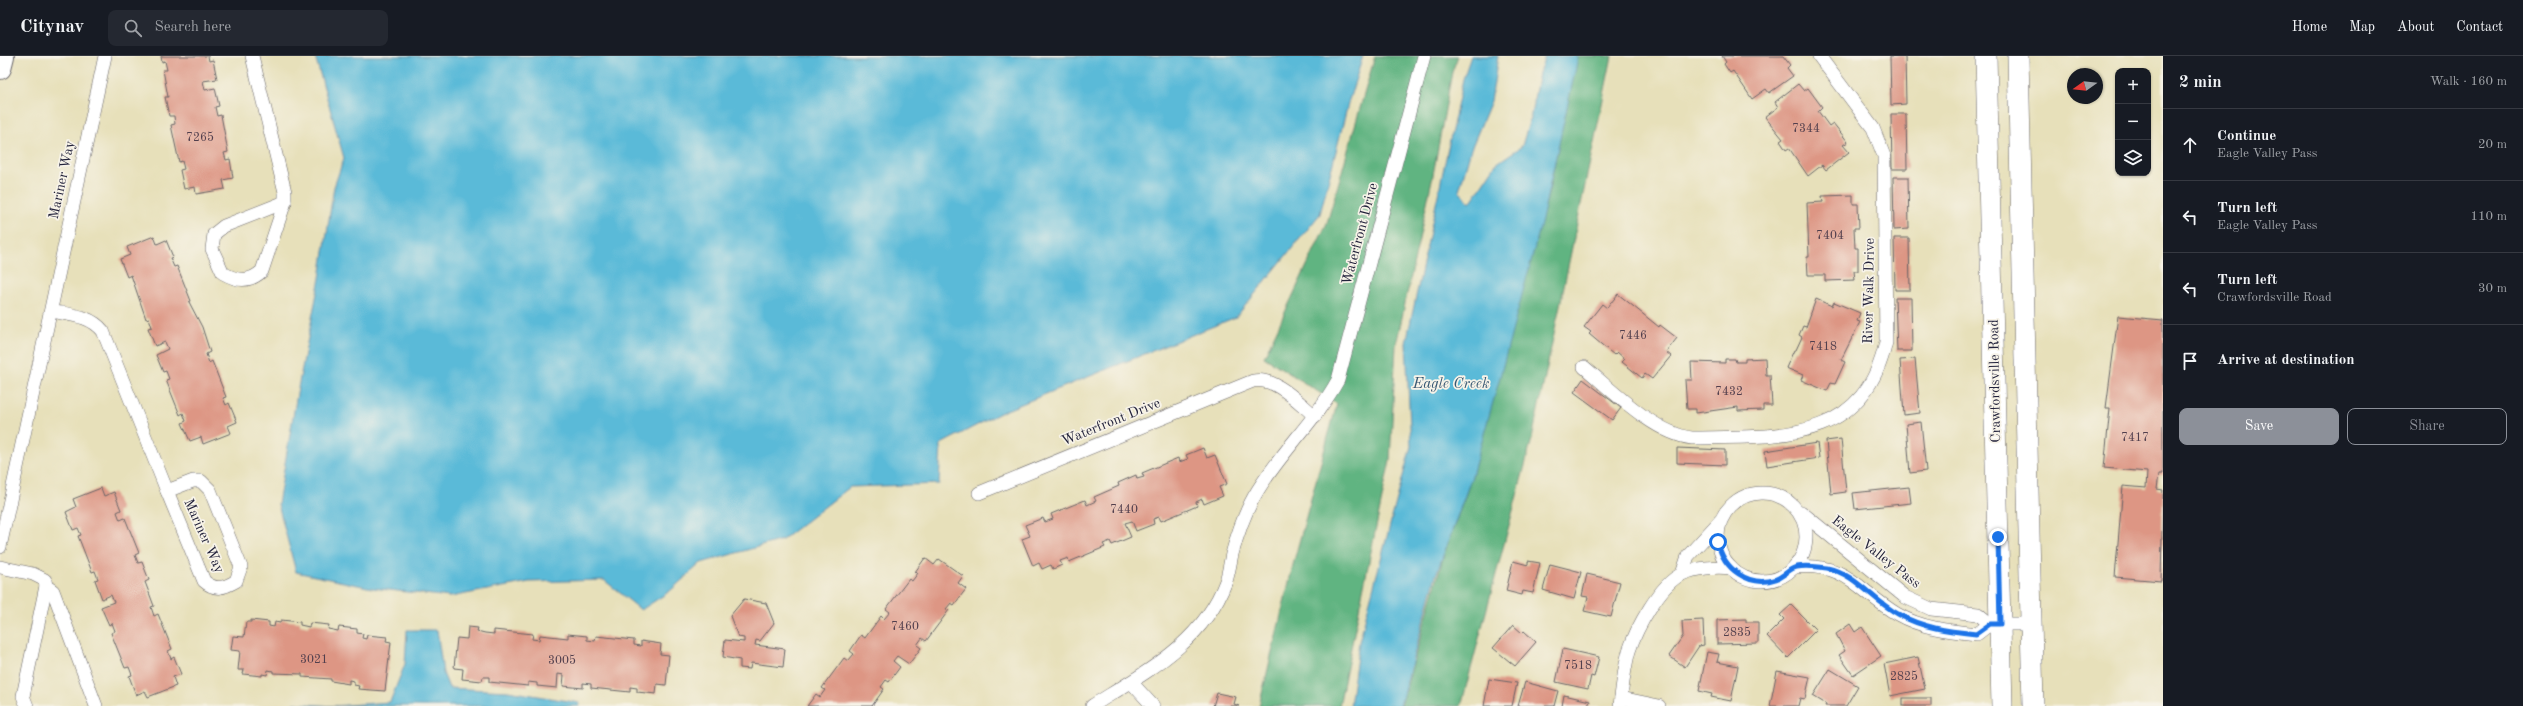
<!DOCTYPE html>
<meta charset="utf-8">
<style>
:root{--surface:#171b24;--page:#242831;--text:#f1f3f6;--muted:#9ea1a6;--line:#363941;--accent:#8c9099}
body{margin:0;font-family:"Old Standard TT",serif;background:var(--page);color:var(--text)}
.controls{position:absolute;right:12px;top:12px;display:grid;overflow:hidden;border-radius:8px;box-shadow:0 1px 3px #0004}
.controls button{width:36px;height:36px;display:grid;place-items:center;padding:0;border:0;border-bottom:1px solid var(--line);background:var(--surface);color:var(--text);font:20px sans-serif}
.compass{position:absolute;left:2067px;top:12px;width:36px;height:36px;border-radius:50%;background:var(--surface);box-shadow:0 1px 3px #0004;rotate:255deg}
.stop{position:absolute;width:12px;height:12px;margin:-9px;border:3px solid #1a73e8;border-radius:50%;background:#fff}
.stop.end{background:#1a73e8;border-color:#fff;box-shadow:0 1px 4px #0008}
.list{margin:0;padding:0;list-style:none}
h2{display:flex;justify-content:space-between;align-items:center;height:52px;margin:0;padding:0 16px;font-size:17px}
h2 small{font-size:13px;font-weight:400;color:var(--muted)}
.list li{display:grid;grid-template-columns:26px 1fr auto;gap:12px;align-items:center;box-sizing:border-box;height:72px;padding:0 16px;border-top:1px solid var(--line)}
.list b{display:block;font-size:15px;white-space:nowrap}
.list p{margin:0;font-size:13px;white-space:nowrap;color:var(--muted)}
.list em{font-size:13px;font-style:normal;color:var(--muted)}
.actions{display:flex;gap:8px;padding:12px 16px}
.actions a{flex:1;padding:9px 0;border:1px solid var(--accent);border-radius:8px;text-align:center;font-size:14px;color:var(--accent)}
.actions .main{background:var(--accent);color:#fff}
.icon{flex:none;width:22px;height:22px;fill:none;stroke:currentColor;stroke-width:2;stroke-linecap:round;stroke-linejoin:round}
.map{position:relative;flex:none;width:2163px;height:650px;overflow:hidden}
header{display:flex;align-items:center;gap:24px;box-sizing:border-box;height:56px;padding:0 20px;background:var(--surface);border-bottom:1px solid var(--line)}
header strong{font-size:19px}
nav{display:flex;gap:22px;margin-inline-start:auto;font-size:14px}
.search{width:280px;height:36px;background:var(--page);display:flex;align-items:center;gap:10px;box-sizing:border-box;padding:0 14px;border-radius:8px;color:var(--muted);font-size:15px}
main{display:flex}
aside{flex:1;background:var(--surface)}
.map>svg:first-child{display:block}
</style>
<header>
<strong>Citynav</strong>
<div class="search"><svg class="icon" aria-label="search" viewBox="0 0 24 24"><circle cx="10" cy="10" r="6"/><path d="M15 15l6 6"/></svg>Search here</div>
<nav><a>Home</a><a>Map</a><a>About</a><a>Contact</a></nav>
</header>
<main>
<div class="map">
<svg width="2163" height="650" viewBox="0 0 2163 650">
<rect width="100%" height="100%" fill="#f7f3e8"/>
<filter id="ink" filterUnits="userSpaceOnUse"><feTurbulence type="fractalNoise" baseFrequency=".025" numOctaves="2"/><feDisplacementMap in="SourceGraphic" scale="8" xChannelSelector="R" yChannelSelector="G"/><feConvolveMatrix kernelMatrix="1 2 1 2 8 2 1 2 1" color-interpolation-filters="sRGB"/></filter>
<filter id="wash" filterUnits="userSpaceOnUse"><feTurbulence type="fractalNoise" baseFrequency=".012" numOctaves="4" result="noise"/><feDisplacementMap in="SourceGraphic" scale="16" xChannelSelector="R" yChannelSelector="G"/><feGaussianBlur stdDeviation="0.9" result="paint"/><feColorMatrix in="noise" values="0 0 0 0 0 0 0 0 0 0 0 0 0 0 0 0 0 1.4 0 .05"/><feComposite in="paint" operator="in"/></filter>
<g filter="url(#wash)">
<rect width="100%" height="100%" fill="#e7e0ba"/>
<g fill="#61b481" stroke="#426b5e">
<polygon points="1375,0 1458,0 1452,16 1433,119 1396,289 1390,404 1339,650 1259,650 1295,501 1337,348 1264,301 1327,167"/>
<polygon points="1577,0 1612,0 1532,383 1461,650 1401,650 1444,498 1471,423 1549,135"/>
</g>
<g fill="#5abad8" stroke="#3e6e8a">
<polygon points="315,0 1363,0 1349,44 1320,158 1236,261 1004,355 941,388 939,428 850,431 782,484 701,507 670,535 641,554 604,524 529,526 450,541 372,532 296,516 278,448 298,332 320,222 334,131 344,102"/>
<polygon points="1471,0 1498,0 1491,45 1471,93 1459,135 1470,147 1496,108 1522,90 1531,59 1539,17 1545,0 1577,0 1577,7 1541,168 1497,332 1471,423 1436,519 1400,650 1350,650 1359,586 1411,390 1406,287 1463,23"/>
<polygon points="407,574 437,574 443,617 449,632 508,635 580,647 579,650 293,650 294,647 333,650 390,646 405,608"/>
</g>
<g id="blocks">
<g fill="#dd9684">
<polygon points="161,0 208,0 209,5 213,4 217,23 203,25 205,34 215,32 219,50 215,51 217,60 221,59 228,96 224,97 226,104 230,103 233,122 223,124 225,133 196,138 195,131 184,133 180,114 184,113 182,105 179,106 171,69 175,68 174,60 169,60 165,41 168,41 163,14 167,14 165,5 162,6"/>
<polygon points="1722,0 1783,0 1790,9 1787,12 1793,20 1769,37 1766,33 1752,43 1733,15 1730,17 1724,8 1726,6"/>
<polygon points="1890,0 1905,0 1906,48 1891,49"/>
<polygon points="1798,28 1804,35 1808,32 1822,51 1818,55 1829,70 1833,67 1848,86 1843,89 1849,96 1826,114 1822,109 1808,120 1789,92 1786,94 1780,85 1783,83 1765,61 1778,51 1775,46"/>
<polygon points="1891,58 1906,58 1907,113 1892,113"/>
<polygon points="1893,121 1908,121 1909,173 1894,174"/>
<polygon points="1853,139 1853,148 1858,148 1859,172 1854,172 1855,192 1858,192 1858,215 1854,215 1855,224 1825,225 1825,219 1808,219 1807,201 1809,201 1807,147 1823,146 1822,140"/>
<polygon points="154,180 157,188 166,184 173,201 170,202 174,211 177,210 191,245 189,246 202,271 210,296 206,298 209,307 212,305 226,341 223,342 226,349 229,347 237,366 228,370 231,377 203,388 201,381 190,385 182,367 186,365 183,357 180,359 166,324 169,323 166,315 163,316 156,299 168,293 165,286 155,290 148,272 152,271 149,262 146,263 131,219 127,221 120,203 130,199 127,191"/>
<polygon points="1894,182 1909,182 1910,234 1895,234"/>
<polygon points="1618,238 1659,271 1660,269 1677,282 1666,296 1671,300 1652,323 1645,318 1642,322 1622,306 1625,303 1617,296 1614,299 1589,278 1591,276 1584,271 1602,248 1607,252"/>
<polygon points="1895,242 1911,242 1912,295 1897,295"/>
<polygon points="1816,243 1832,250 1834,246 1860,257 1857,265 1860,266 1841,304 1845,306 1835,328 1831,327 1827,335 1801,324 1803,319 1786,312 1794,294 1796,294 1802,281 1799,279 1803,270 1806,271"/>
<polygon points="2118,260 2163,264 2163,418 2159,418 2157,433 2163,434 2161,525 2115,521 2123,430 2146,432 2147,416 2104,412 2110,352 2106,352"/>
<polygon points="1765,302 1766,319 1770,319 1772,349 1763,349 1763,354 1738,355 1738,351 1696,357 1696,353 1687,353 1685,324 1692,324 1691,306 1725,307 1725,303 1735,303 1736,306 1745,306 1745,303"/>
<polygon points="1915,303 1920,357 1904,359 1900,304"/>
<polygon points="1583,323 1621,352 1612,364 1574,336"/>
<polygon points="1921,366 1926,415 1910,417 1906,368"/>
<polygon points="1841,383 1846,436 1831,438 1826,385"/>
<polygon points="1817,387 1819,402 1767,410 1765,395"/>
<polygon points="1203,392 1207,402 1215,399 1227,428 1219,431 1223,440 1204,448 1202,443 1196,446 1197,450 1161,465 1159,461 1153,463 1154,468 1136,475 1132,465 1125,467 1131,481 1112,489 1110,485 1103,488 1105,491 1069,506 1068,502 1060,505 1062,509 1053,513 1051,509 1042,513 1039,507 1033,510 1022,483 1030,480 1025,469 1043,462 1045,466 1053,463 1051,458 1085,444 1087,449 1096,445 1094,441 1119,430 1118,427 1136,419 1137,423 1144,421 1142,417 1178,402 1179,406 1188,403 1186,399"/>
<polygon points="1677,392 1725,394 1725,409 1677,407"/>
<polygon points="1909,431 1911,447 1855,453 1853,437"/>
<polygon points="101,432 104,440 114,436 121,454 117,456 120,464 125,462 139,497 135,499 138,507 142,506 149,524 145,526 154,550 151,551 154,560 158,558 172,593 168,595 171,603 174,601 181,618 173,621 176,630 148,641 145,635 136,639 129,620 132,619 129,611 125,612 111,577 115,575 112,567 109,569 101,551 114,546 111,539 102,543 95,524 98,523 95,515 92,516 78,480 81,479 78,472 73,474 66,456 76,451 73,443"/>
<polygon points="925,502 934,509 939,503 963,520 958,527 966,533 954,549 951,547 946,553 949,554 926,585 922,582 917,589 921,592 909,608 897,600 893,605 900,611 889,626 886,624 881,631 884,633 872,650 807,650 816,638 820,641 825,634 822,632 844,602 848,605 854,598 850,595 861,579 865,582 881,560 884,563 890,556 886,553 909,523 912,525 918,517 915,516"/>
<polygon points="1513,505 1528,509 1528,505 1540,507 1533,537 1523,535 1522,539 1506,535"/>
<polygon points="1550,508 1581,516 1574,543 1543,534"/>
<polygon points="1587,518 1620,526 1611,561 1584,555 1588,541 1582,540"/>
<polygon points="744,543 766,547 774,567 760,585 756,584 755,589 785,593 783,611 751,607 750,613 740,612 740,604 723,601 725,584 744,586 744,582 738,581 730,560"/>
<polygon points="1791,549 1816,574 1788,602 1767,580 1784,563 1780,559"/>
<polygon points="1746,563 1746,566 1758,566 1758,587 1717,588 1717,564"/>
<polygon points="251,564 269,566 269,570 274,571 275,566 280,567 281,564 300,566 300,569 309,571 310,567 329,569 328,573 338,575 339,571 357,573 357,577 363,578 362,582 366,583 367,579 387,581 386,585 391,586 385,635 358,633 359,630 354,629 354,625 349,624 349,628 331,625 331,623 302,621 302,618 273,617 273,615 268,614 267,619 262,618 262,620 243,618 244,614 238,614 240,595 231,594 233,580 244,581 246,566 251,566"/>
<polygon points="1703,564 1704,589 1699,590 1685,611 1669,600 1683,580 1682,565"/>
<polygon points="1850,568 1855,576 1862,571 1881,600 1853,619 1839,599 1845,595 1836,578"/>
<polygon points="1513,569 1522,577 1524,575 1536,586 1515,610 1493,592"/>
<polygon points="468,571 478,572 477,575 485,577 494,578 494,574 533,578 532,583 539,584 540,579 568,582 568,578 587,580 587,584 595,585 596,580 634,584 634,589 641,590 641,585 661,588 660,598 669,599 666,629 657,628 656,638 637,636 637,632 630,631 630,636 591,632 591,628 583,627 583,632 563,630 564,619 558,618 557,632 537,630 537,627 528,626 528,630 489,626 489,621 483,621 482,625 462,623 463,613 454,612 457,582 467,583"/>
<polygon points="1563,593 1599,601 1594,621 1591,620 1588,633 1556,626"/>
<polygon points="1707,596 1719,598 1717,606 1738,610 1731,645 1711,641 1712,638 1699,635"/>
<polygon points="1918,601 1925,633 1890,640 1884,608"/>
<polygon points="1830,613 1858,630 1846,650 1825,650 1826,648 1813,640"/>
<polygon points="1777,615 1810,621 1805,643 1800,642 1798,650 1770,650"/>
<polygon points="1489,623 1517,627 1512,650 1484,650"/>
<polygon points="1525,626 1558,635 1554,650 1518,650"/>
<polygon points="1217,637 1236,641 1234,648 1239,650 1213,650"/>
<polygon points="1564,639 1590,645 1588,650 1562,650"/>
<rect x="1903" y="642" width="28" height="8"/>
</g>
</g>
</g>
<g filter="url(#ink)">
<use href="#blocks" fill-opacity="0" stroke="#676467" stroke-width="1"/>
<g fill="none" stroke-linecap="round" stroke-linejoin="round">
<g stroke="#676467" stroke-width="14">
<g id="minor">
<polyline points="252,0 285,136 285,146"/>
<path d="M285 146 262 215C249 227 237 225 223 217L212 193 214 178 224 170Z"/>
<path d="M51 255C70 259 90 259 103 275L167 435"/>
<path d="M1584 311C1613 335 1655 378 1692 382 1776 380 1863 389 1886 286L1884 100 1873 72 1819 0"/>
<path d="M193 425H201L210 434 241 511 236 525C224 532 215 535 204 525L167 435Z"/>
<circle cx="1762" cy="481" r="44"/>
<path d="M979 437 1253 325C1275 320 1299 347 1315 360"/>
<polyline points="1801,456 1905,541 1931,553 1978,558 1990,568"/>
<polyline points="0,491 105,0"/>
<polyline points="0,511 33,518 45,524 46,530 23,640 27,650"/>
<path d="M1795 511C1848 506 1858 535 1897 558 1921 572 1949 575 1977 578L1990 568H2032"/>
<polyline points="1682,518 1688,500 1720,465"/>
<polyline points="46,530 53,535 96,650"/>
<polyline points="1131,626 1153,650"/>
<polyline points="1621,642 1659,650"/>
<path d="M1092 650C1146 616 1203 587 1226 525 1229 516 1230 507 1232 498 1238 476 1246 453 1258 434 1282 395 1316 364 1338 324L1424 0"/>
<path d="M1620 650C1622 632 1624 613 1629 595 1636 573 1660 528 1682 518 1696 512 1716 510 1731 512"/>
</g>
</g>
<g stroke="#676467" stroke-width="22">
<g id="primary">
<polyline points="1986,0 2002,650"/>
<polyline points="2018,0 2033,650"/>
</g>
</g>
<g stroke="#676467" stroke-width="24">
<polyline id="motorway" points="0,12 3,0"/>
</g>
<use href="#minor" stroke="#fff" stroke-width="13"/>
<use href="#primary" stroke="#fff" stroke-width="21"/>
<use href="#motorway" stroke="#fff" stroke-width="22"/>
</g>
</g>
<g fill="none" stroke-linecap="round" stroke-linejoin="round" filter="url(#ink)">
<path stroke="#1a73e8" stroke-width="5" d="M1718 486C1723 513 1749 532 1776 523 1784 520 1790 512 1797 511 1807 509 1817 511 1827 512 1856 518 1873 545 1898 558 1922 572 1949 575 1976 578L1990 568H2000L1998 481"/>
</g>
<g text-anchor="middle" dominant-baseline="central" stroke-width="3.5" stroke-linejoin="round" paint-order="stroke">
<g font-size="12" fill="#513f4d">
<text x="1806" y="73">7344</text>
<text x="200" y="82">7265</text>
<text x="1830" y="180">7404</text>
<text x="1633" y="280">7446</text>
<text x="1823" y="291">7418</text>
<text x="1729" y="336">7432</text>
<text x="2135" y="382">7417</text>
<text x="1124" y="454">7440</text>
<text x="905" y="571">7460</text>
<text x="1737" y="577">2835</text>
<text x="314" y="604">3021</text>
<text x="562" y="605">3005</text>
<text x="1578" y="610">7518</text>
<text x="1904" y="621">2825</text>
</g>
<g font-size="14" fill="#22223b" stroke="#f7f3e8">
<text transform="translate(62 124) rotate(-78)">Mariner Way</text>
<text transform="translate(1360 178) rotate(-75)">Waterfront Drive</text>
<text transform="translate(1869 235) rotate(-89)">River Walk Drive</text>
<text transform="translate(1995 325) rotate(-91)">Crawfordsville Road</text>
<text transform="translate(1111 366) rotate(-22)">Waterfront Drive</text>
<text transform="translate(204 480) rotate(66)">Mariner Way</text>
<text transform="translate(1876 496) rotate(38)">Eagle Valley Pass</text>
</g>
<g font-size="15" font-style="italic" fill="#365772" stroke="#f7f3e8">
<text x="1451" y="328">Eagle Creek</text>
</g>
</g>
</svg>
<div class="controls">
<button>+</button>
<button>−</button>
<button><svg class="icon" aria-label="layers" viewBox="0 0 24 24"><path d="M12 4l9 5-9 5-9-5zM3 14l9 5 9-5"/></svg></button>
</div>
<svg class="compass" viewBox="-18 -18 36 36"><path d="M0-13l5 13h-10z" fill="#e53935"/><path d="M0 13l5-13h-10z" fill="#9ea1a6"/></svg>
<div class="stop" style="left:1718px;top:486px"></div>
<div class="stop end" style="left:1998px;top:481px"></div>
</div>
<aside>
<h2>2 min<small>Walk · 160 m</small></h2>
<ul class="list">
<li><svg class="icon" aria-label="ahead" viewBox="0 0 24 24"><path d="M12 20V5M6 11l6-6 6 6"/></svg><div><b>Continue</b><p>Eagle Valley Pass</p></div><em>20 m</em></li>
<li><svg class="icon" aria-label="left" viewBox="0 0 24 24"><path d="M17 20v-9H6M10 6l-5 5 5 5"/></svg><div><b>Turn left</b><p>Eagle Valley Pass</p></div><em>110 m</em></li>
<li><svg class="icon" aria-label="left" viewBox="0 0 24 24"><path d="M17 20v-9H6M10 6l-5 5 5 5"/></svg><div><b>Turn left</b><p>Crawfordsville Road</p></div><em>30 m</em></li>
<li><svg class="icon" aria-label="arrive" viewBox="0 0 24 24"><path d="M6 21V4h12l-3 4 3 4H6"/></svg><div><b>Arrive at destination</b></div></li>
</ul>
<div class="actions"><a class="main">Save</a><a>Share</a></div>
</aside>
</main>
